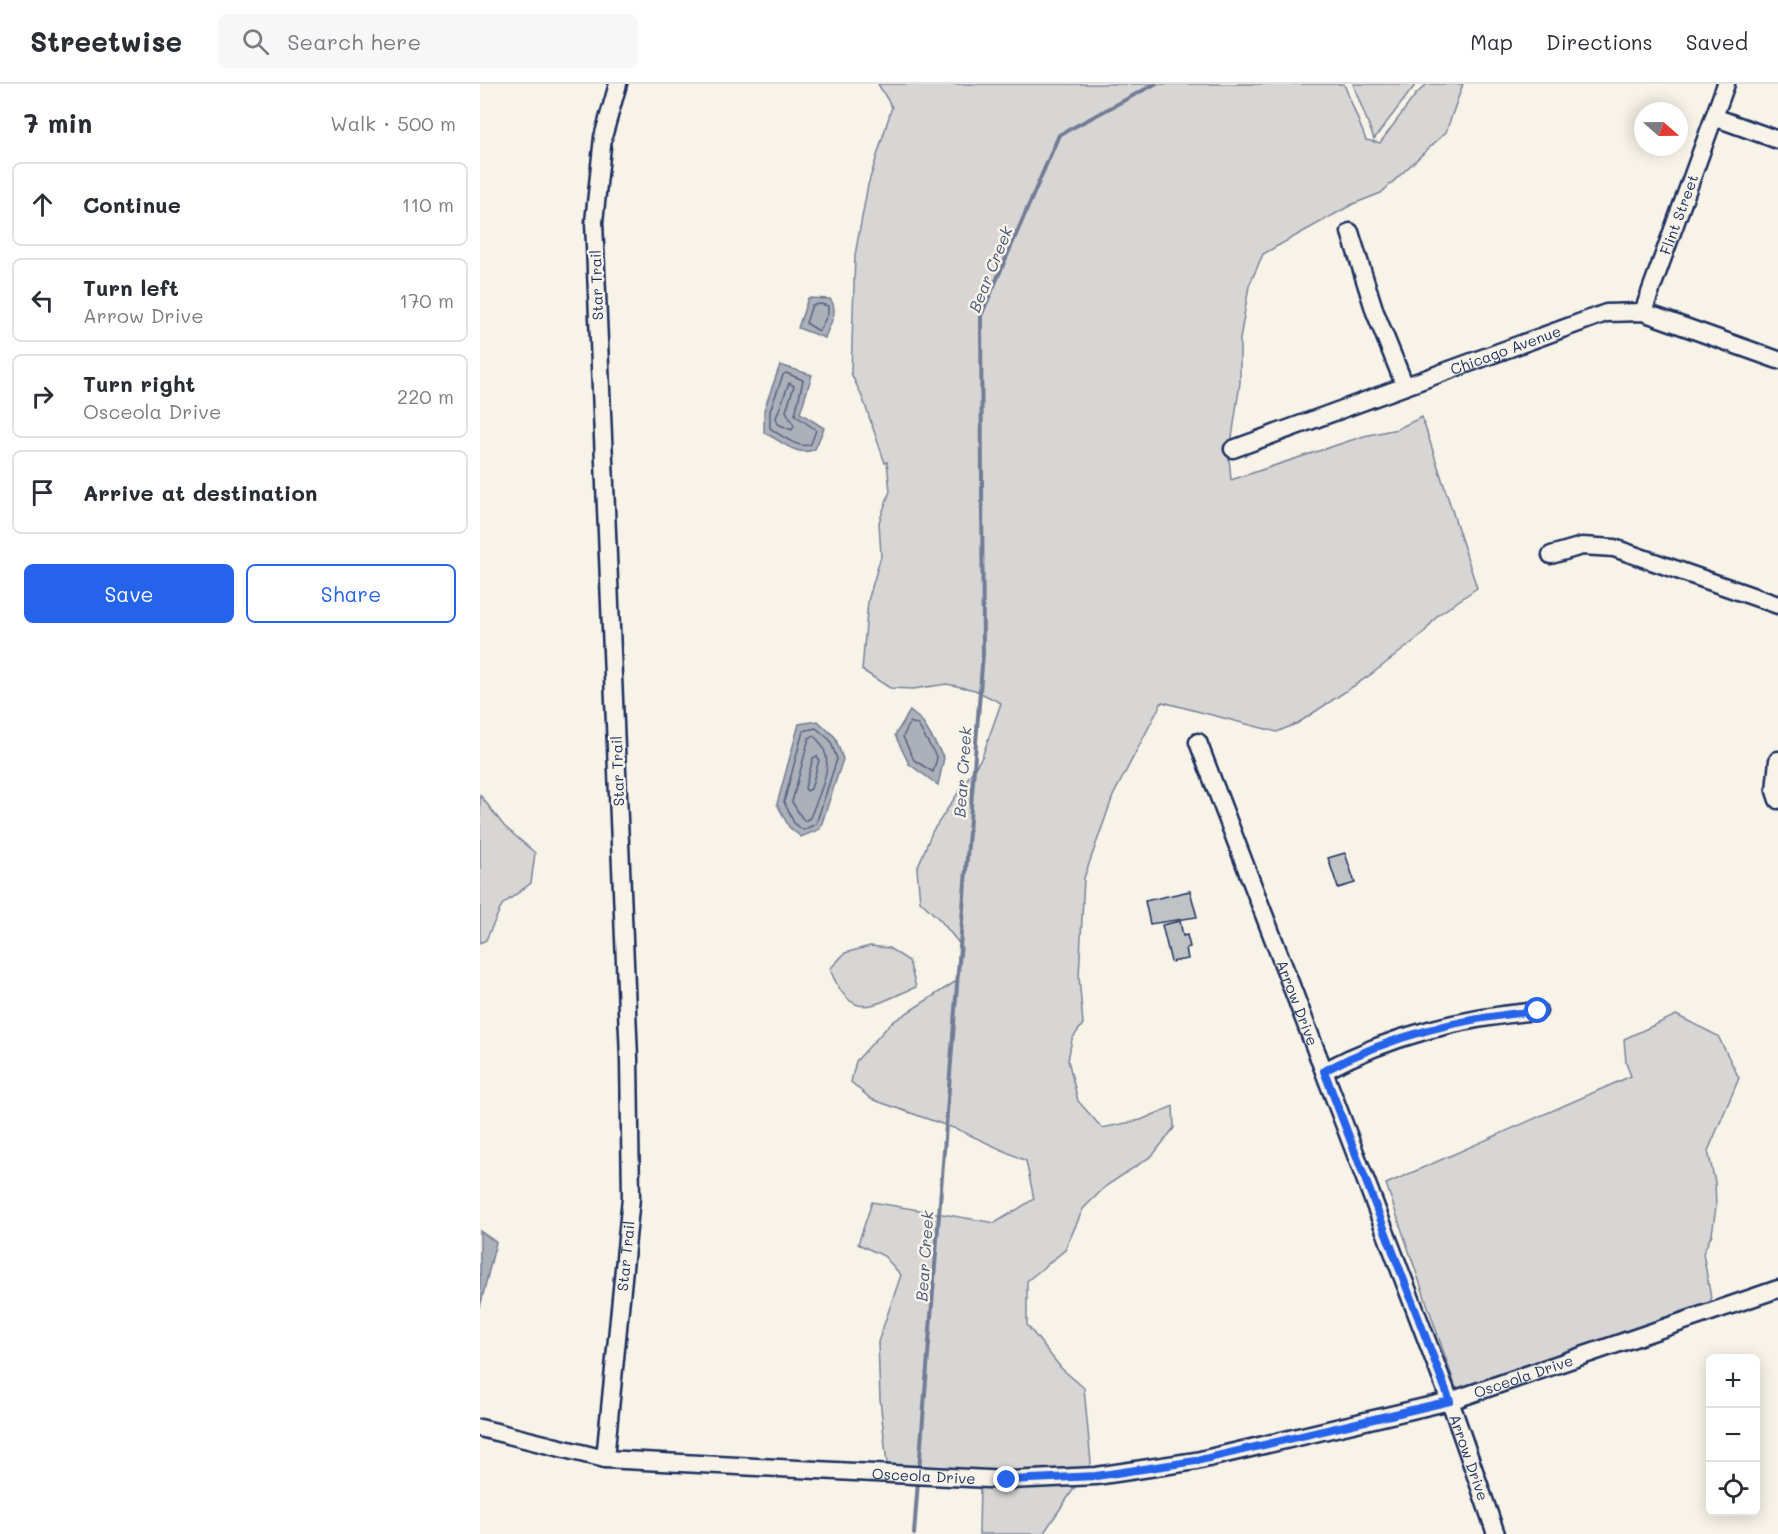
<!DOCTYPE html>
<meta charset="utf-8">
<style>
:root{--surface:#fff;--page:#f7f7f7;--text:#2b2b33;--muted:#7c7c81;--line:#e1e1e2;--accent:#2563eb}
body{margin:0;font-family:Mali,sans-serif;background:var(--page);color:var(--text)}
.controls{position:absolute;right:18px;bottom:18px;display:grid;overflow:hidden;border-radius:9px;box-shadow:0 3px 15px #0003}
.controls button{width:54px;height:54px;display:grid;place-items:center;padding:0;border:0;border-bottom:2px solid var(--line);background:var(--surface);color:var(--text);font:30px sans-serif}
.compass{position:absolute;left:1154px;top:18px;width:54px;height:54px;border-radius:50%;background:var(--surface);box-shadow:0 3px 15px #0003;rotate:110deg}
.stop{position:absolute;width:18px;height:18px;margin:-14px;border:4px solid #2563eb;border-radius:50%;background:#fff}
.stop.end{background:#2563eb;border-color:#fff;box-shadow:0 2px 6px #0008}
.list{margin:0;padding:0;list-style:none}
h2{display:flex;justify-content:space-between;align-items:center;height:78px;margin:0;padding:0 24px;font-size:26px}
h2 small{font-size:20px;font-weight:400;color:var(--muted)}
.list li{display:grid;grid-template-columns:39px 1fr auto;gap:18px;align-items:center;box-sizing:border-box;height:84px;margin:0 12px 12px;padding:0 12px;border:2px solid var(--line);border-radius:9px}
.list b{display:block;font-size:22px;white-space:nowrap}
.list p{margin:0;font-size:20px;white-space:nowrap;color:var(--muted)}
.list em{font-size:20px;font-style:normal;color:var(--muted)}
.actions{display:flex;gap:12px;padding:18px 24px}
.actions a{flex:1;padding:14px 0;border:2px solid var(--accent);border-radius:9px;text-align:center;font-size:21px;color:var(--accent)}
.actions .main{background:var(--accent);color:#fff}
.icon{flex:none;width:33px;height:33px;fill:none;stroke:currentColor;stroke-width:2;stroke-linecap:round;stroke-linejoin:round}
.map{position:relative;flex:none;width:1298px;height:1450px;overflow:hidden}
header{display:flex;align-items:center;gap:36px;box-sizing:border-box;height:84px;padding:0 30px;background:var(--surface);border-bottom:2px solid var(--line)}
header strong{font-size:28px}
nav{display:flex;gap:33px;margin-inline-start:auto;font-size:21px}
.search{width:420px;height:54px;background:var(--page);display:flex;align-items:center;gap:15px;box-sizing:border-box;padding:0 21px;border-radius:9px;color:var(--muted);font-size:22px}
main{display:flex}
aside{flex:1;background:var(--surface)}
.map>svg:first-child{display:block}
</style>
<header>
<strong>Streetwise</strong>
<div class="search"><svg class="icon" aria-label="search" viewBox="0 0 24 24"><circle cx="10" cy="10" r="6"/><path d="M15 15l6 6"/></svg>Search here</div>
<nav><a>Map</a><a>Directions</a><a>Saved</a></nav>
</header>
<main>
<aside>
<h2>7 min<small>Walk · 500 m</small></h2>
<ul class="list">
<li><svg class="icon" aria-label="ahead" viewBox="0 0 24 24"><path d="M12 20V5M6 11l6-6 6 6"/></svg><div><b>Continue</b></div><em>110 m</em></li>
<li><svg class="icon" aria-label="left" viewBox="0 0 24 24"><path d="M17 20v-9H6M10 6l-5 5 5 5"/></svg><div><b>Turn left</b><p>Arrow Drive</p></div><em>170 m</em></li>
<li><svg class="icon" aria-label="right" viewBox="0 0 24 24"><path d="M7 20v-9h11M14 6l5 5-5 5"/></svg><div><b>Turn right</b><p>Osceola Drive</p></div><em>220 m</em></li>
<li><svg class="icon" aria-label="arrive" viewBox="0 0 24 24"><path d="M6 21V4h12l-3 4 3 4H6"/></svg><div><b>Arrive at destination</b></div></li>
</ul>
<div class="actions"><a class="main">Save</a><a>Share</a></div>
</aside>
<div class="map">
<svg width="1298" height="1450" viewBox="0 0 1298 1450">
<rect width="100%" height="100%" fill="#f7f3e8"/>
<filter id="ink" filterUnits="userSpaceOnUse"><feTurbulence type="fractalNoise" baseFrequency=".0167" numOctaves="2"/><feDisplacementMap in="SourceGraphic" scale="12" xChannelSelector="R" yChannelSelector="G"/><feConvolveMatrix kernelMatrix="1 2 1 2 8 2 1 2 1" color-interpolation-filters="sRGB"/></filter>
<g filter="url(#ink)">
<g fill="#d7d6d4" stroke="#798299" stroke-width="1.5">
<path d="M398 0H864L886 56 900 59 936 10 947 0H983L966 48 901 109 873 120 783 170 769 202 760 255V299L749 374 751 396 884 352 917 345 942 333 997 504 958 531 942 551 889 592 818 639 797 648 682 618 633 712 604 794 599 893 603 940 592 955 588 976 598 1017 622 1044 661 1036 693 1022 694 1044 673 1071 626 1102 603 1125 585 1166 547 1197V1241L581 1284 604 1304 611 1379 607 1386C540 1389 474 1390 407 1380L400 1315 398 1258 421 1191 404 1172 378 1160 392 1118 515 1139 554 1115 546 1077 479 1046 391 1015 371 998 376 977 411 939 478 896 482 863 461 837 440 817 437 785 452 748 502 673 521 619 495 606 467 600 433 605 410 604 382 586 388 517 401 472 399 438 410 407 407 378 405 379 383 315 371 289 375 171 388 101 412 23Z"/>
<polygon points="873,0 936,0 894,55"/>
<polygon points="0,711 24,742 55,769 51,799 22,821 6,856 0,859"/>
<path d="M390 862 409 864 429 877 436 903C394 920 372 942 350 885L365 869Z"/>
<polygon points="1196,931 1238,952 1259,994 1228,1067 1235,1098 1236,1123 1232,1150 1223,1169 1232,1220 977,1307 906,1100 1151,992 1146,979 1144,955"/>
<polygon points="597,1400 563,1450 499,1450 500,1402"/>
</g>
<g fill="#acb0b9" stroke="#727c95" stroke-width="1.5">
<path d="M328 214 350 215C360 227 349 241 345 254L318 244Z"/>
<path d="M300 281 332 291 320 329 344 344 335 365C316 374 302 356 284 349V326Z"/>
<polygon points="430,627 442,637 464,674 458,701 429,680 415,651"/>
<polygon points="338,637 355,653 363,675 340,745 321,753 309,743 297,720 319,640"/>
<polygon points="0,1147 16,1158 0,1223"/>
</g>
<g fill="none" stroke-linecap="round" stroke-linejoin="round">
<g stroke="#556382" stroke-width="1.5">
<polygon points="341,220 348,222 348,230 339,247 326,239 332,221"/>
<path d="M306 289 323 296 315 331 336 346 331 360C320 366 300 351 290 344V327L303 291Z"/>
<polygon points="309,299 314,302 306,327 314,342 312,346 298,340 296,334"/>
<polygon points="430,638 438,641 457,674 453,688 434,676 423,653"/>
<polygon points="336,644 350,656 357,675 336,740 323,746 314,739 304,718 323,647"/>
<path d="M334 652C360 675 340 706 330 734L324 737 312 718 329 654Z"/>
<polygon points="337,672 339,676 331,705 327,707 325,704 333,674"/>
</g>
<g stroke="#727c95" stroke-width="4">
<polyline points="439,1386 503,569 501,232 579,51 675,0"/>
<polyline points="434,1450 438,1397"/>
</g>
</g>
<g fill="#c0c3c5" stroke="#1b2f5e" stroke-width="1.5">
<polygon points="865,769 875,799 858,804 848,774"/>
<polygon points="710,807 717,833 670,840 665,817"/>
<polygon points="700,837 703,852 707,851 710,863 706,864 708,875 691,878 682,841"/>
</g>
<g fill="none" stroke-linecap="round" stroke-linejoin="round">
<g stroke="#1b2f5e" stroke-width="21">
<g id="minor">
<polyline points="1234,33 1298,56"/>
<polyline points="870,148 895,228 925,302"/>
<path id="s1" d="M1163 228 1246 0"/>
<path id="s2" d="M753 365 1126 229 1163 228 1298 276"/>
<polyline points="1071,471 1102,462 1134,464 1298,521"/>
<path id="s3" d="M718 658 970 1317 1016 1450"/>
<polyline points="1298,676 1295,707 1298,716"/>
<path d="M844 987C909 952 985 933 1058 927"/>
<path id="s4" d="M0 1344 125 1375 527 1396 616 1392 716 1377 970 1317 1298 1205"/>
<path id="s5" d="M125 1375 151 1114 149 974 114 138 123 53 138 0"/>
</g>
</g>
<use href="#minor" stroke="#f7f3e8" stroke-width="16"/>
</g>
</g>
<g fill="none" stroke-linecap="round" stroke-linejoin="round" filter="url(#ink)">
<path stroke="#2563eb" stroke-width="8" d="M527 1396 616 1392 716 1377 970 1317 844 987C909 952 985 933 1058 927"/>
</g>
<g text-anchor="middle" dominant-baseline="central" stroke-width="5" stroke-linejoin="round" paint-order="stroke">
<g font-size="15" fill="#1b2f5e" stroke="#f7f3e8">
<text stroke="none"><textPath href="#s1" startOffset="104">Flint Street</textPath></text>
<text transform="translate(116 201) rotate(-92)">Star Trail</text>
<text stroke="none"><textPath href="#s2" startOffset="290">Chicago Avenue</textPath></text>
<text transform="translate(137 687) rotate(-92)">Star Trail</text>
<text stroke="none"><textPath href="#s3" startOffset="279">Arrow Drive</textPath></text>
<text stroke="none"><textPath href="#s5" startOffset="204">Star Trail</textPath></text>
<text stroke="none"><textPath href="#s4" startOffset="1060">Osceola Drive</textPath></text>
<text stroke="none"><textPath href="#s3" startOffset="765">Arrow Drive</textPath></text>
<text stroke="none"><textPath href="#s4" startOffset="448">Osceola Drive</textPath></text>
</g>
<g font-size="16" font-style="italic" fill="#465679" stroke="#f7f3e8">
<text transform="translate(510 185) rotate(-68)">Bear Creek</text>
<text transform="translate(482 688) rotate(-86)">Bear Creek</text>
<text transform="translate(444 1172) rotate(-86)">Bear Creek</text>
</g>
</g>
</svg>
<div class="controls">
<button>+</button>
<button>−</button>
<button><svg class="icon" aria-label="locate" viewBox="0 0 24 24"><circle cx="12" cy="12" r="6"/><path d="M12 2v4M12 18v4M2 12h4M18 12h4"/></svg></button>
</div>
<svg class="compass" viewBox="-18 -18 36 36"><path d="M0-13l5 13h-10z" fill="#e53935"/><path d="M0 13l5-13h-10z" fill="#7c7c81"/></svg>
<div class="stop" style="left:1058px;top:927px"></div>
<div class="stop end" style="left:527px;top:1396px"></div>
</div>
</main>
